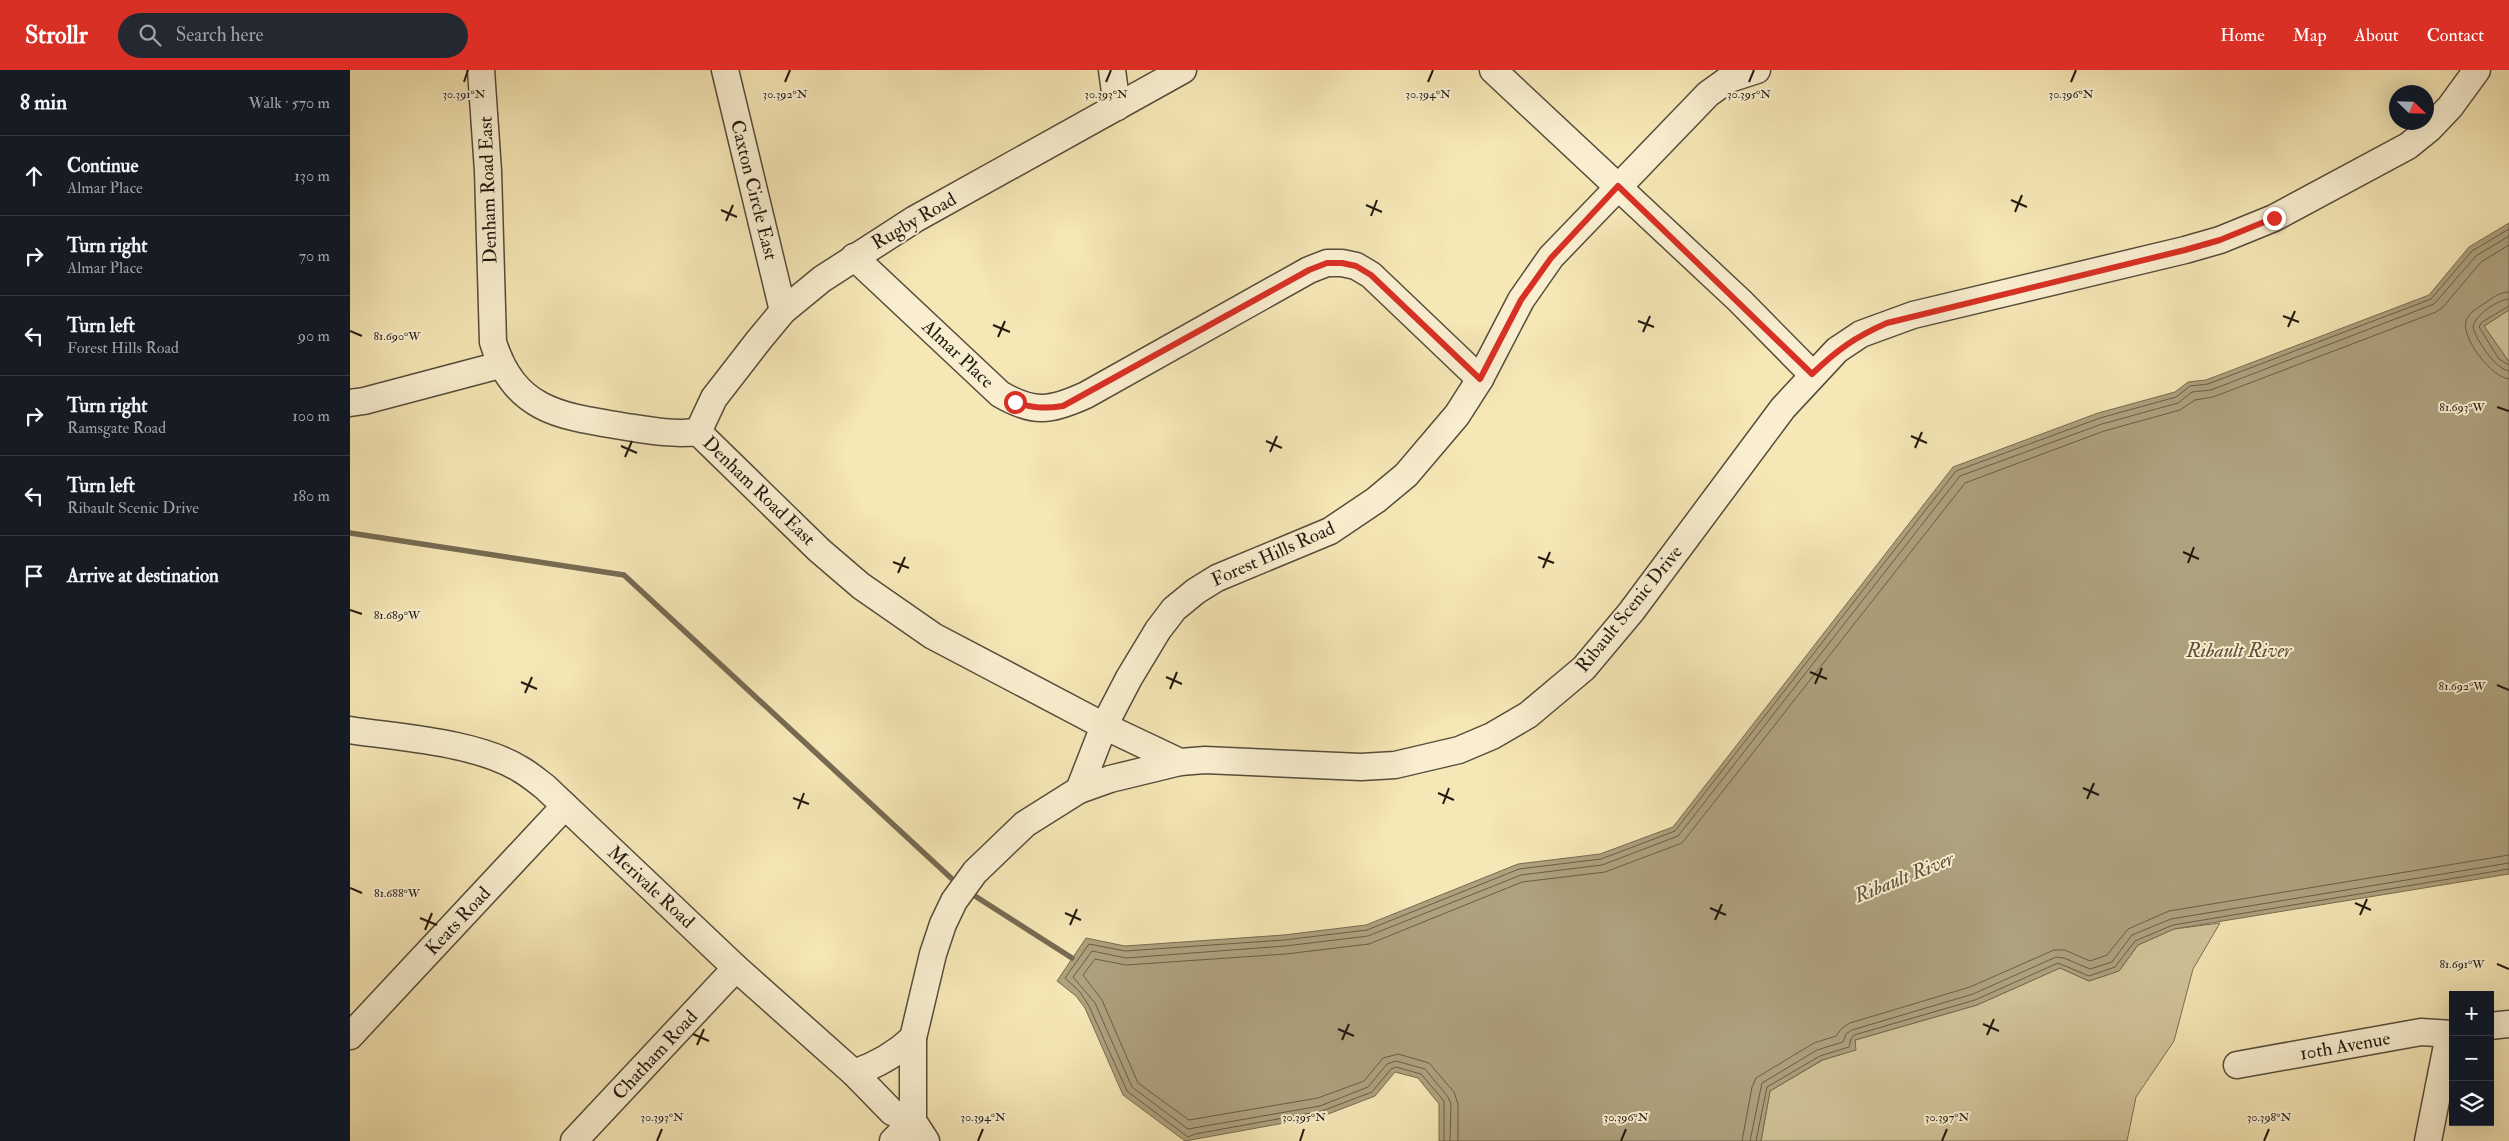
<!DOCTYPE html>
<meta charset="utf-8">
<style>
:root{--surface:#171b24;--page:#242831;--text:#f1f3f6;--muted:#9ea1a6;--line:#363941;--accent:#d93025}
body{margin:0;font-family:"IM FELL Double Pica",serif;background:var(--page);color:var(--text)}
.controls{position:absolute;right:15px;bottom:15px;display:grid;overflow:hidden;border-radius:0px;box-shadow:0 5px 20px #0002}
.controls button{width:45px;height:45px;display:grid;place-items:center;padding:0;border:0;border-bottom:1px solid var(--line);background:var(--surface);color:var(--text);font:25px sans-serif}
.compass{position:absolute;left:2039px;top:15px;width:45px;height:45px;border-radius:50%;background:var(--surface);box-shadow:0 5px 20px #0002;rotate:113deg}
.stop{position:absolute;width:15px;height:15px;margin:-11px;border:4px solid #d93025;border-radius:50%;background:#fff}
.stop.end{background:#d93025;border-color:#fff;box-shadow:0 1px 5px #0008}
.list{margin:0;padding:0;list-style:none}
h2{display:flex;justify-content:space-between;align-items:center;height:65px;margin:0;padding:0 20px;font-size:21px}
h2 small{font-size:16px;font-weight:400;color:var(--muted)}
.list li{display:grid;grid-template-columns:32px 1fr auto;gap:15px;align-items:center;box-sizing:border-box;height:80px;padding:0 20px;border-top:1px solid var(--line)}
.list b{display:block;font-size:19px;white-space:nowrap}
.list p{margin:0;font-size:16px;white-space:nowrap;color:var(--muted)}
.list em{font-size:16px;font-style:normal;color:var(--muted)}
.icon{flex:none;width:28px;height:28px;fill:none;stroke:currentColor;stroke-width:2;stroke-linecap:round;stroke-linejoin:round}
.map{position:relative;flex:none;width:2159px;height:1071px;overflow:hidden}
header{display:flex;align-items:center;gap:30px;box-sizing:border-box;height:70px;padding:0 25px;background:var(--accent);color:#fff}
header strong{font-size:24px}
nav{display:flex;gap:28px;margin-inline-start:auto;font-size:18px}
.search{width:350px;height:45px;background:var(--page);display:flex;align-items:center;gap:12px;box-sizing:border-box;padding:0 18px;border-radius:28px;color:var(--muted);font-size:19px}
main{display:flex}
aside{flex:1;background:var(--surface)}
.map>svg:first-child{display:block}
</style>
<header>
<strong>Strollr</strong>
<div class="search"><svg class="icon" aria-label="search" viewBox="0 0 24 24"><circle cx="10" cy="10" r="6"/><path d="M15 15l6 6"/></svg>Search here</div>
<nav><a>Home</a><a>Map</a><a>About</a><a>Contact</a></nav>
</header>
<main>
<aside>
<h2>8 min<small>Walk · 570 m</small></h2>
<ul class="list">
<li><svg class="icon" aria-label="ahead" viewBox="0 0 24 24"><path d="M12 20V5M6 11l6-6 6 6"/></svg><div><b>Continue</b><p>Almar Place</p></div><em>130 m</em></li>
<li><svg class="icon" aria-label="right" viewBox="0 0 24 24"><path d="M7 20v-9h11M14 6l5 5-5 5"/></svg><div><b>Turn right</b><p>Almar Place</p></div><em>70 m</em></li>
<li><svg class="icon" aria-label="left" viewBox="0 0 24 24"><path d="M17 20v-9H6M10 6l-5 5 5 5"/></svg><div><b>Turn left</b><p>Forest Hills Road</p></div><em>90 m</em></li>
<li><svg class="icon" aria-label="right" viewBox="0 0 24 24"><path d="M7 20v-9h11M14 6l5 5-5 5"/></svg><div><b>Turn right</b><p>Ramsgate Road</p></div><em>100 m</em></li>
<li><svg class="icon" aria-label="left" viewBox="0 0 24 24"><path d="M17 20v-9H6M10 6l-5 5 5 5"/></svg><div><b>Turn left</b><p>Ribault Scenic Drive</p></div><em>180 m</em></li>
<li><svg class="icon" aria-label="arrive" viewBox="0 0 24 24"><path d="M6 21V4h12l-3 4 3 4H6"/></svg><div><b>Arrive at destination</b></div></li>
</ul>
</aside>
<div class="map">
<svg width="2159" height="1071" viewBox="0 0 2159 1071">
<rect width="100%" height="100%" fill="#f6e7b6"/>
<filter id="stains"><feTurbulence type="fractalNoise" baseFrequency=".004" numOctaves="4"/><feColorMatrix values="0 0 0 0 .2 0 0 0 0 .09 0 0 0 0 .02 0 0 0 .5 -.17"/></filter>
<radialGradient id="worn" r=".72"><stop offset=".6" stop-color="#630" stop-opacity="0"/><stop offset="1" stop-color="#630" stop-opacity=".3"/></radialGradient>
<g fill="#d2c49a" stroke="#7a6f55">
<polygon points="2159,240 2159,292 2134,256"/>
<polygon points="1870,853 1843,899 1824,971 1786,1027 1777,1071 1411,1071 1420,1021 1473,990 1505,980 1505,970 1627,935 1710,898 1739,911 1769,901 1788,875 1824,859"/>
</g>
<polygon fill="#aea17e" stroke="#766b52" points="2159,153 2159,240 2134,256 2159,292 2159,804 1824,859 1788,875 1769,901 1739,911 1710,898 1627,935 1505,970 1506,980 1472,990 1420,1021 1411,1071 1089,1071 1089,1034 1068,1008 1045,1002 1025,1026 973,1046 835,1071 773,1025 735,938 726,926 707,911 736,868 775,876 934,865 1016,855 1168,794 1250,784 1323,757 1603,397 1748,343 1825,322 1838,312 1856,310 2079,225 2119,177"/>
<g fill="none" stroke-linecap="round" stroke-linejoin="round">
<g stroke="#685e47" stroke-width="1">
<path d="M2159 222C2149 222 2143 228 2135 233 2128 238 2119 242 2116 251 2111 268 2142 308 2159 309"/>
<path d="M2159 229C2147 230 2125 245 2123 257 2126 270 2146 300 2159 301"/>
<polyline points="2159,236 2132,252 2129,257 2149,289 2159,295"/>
<polyline points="1094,1071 1094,1031 1071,1004 1046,997 1041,999 1022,1022 972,1041 845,1064 838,1067 777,1021 739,936 730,922 715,908 739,874 775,881 934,870 1017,860 1169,799 1251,789 1325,761 1606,401 1750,348 1826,327 1840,316 1858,314 2081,229 2122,181 2159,159"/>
<polyline points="1100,1071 1101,1034 1098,1027 1075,999 1046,991 1037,994 1018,1017 970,1036 838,1059 782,1017 745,933 723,907 742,881 776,888 935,876 1018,866 1171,805 1252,795 1328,766 1610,406 1752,354 1828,333 1842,322 1861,320 2084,234 2126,186 2159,166"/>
<polyline points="1108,1071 1108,1034 1104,1022 1079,993 1048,984 1033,988 1014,1011 968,1028 839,1050 788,1013 752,930 733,905 745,889 776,895 936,884 1019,874 1172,812 1255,802 1332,773 1615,413 1754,361 1830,340 1845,330 1863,327 2086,242 2093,237 2131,192 2159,175"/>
<polyline points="1392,1071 1402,1017 1406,1008 1464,973 1486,966 1492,958 1500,953 1620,917 1704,880 1715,880 1740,891 1757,885 1778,859 1819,841 2159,785"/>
<polyline points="1400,1071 1412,1013 1467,980 1493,972 1496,964 1502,960 1623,924 1706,887 1714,888 1740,899 1762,892 1782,865 1821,849 2159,793"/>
<polyline points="1406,1071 1417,1017 1470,986 1499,977 1501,969 1504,965 1625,930 1708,893 1739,906 1765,897 1785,871 1823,855 2159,799"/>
</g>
<g stroke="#766b52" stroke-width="5.5">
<polyline points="0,463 274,505 601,808"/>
<polyline points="625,826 722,888"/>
</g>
<g stroke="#564d3a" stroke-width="29">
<g id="minor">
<path d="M131 0 138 101 143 272C164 340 209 346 271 356 297 360 321 365 348 362L469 480 511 516 583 566 754 656 830 692 855 690 1011 697 1045 695 1109 680 1142 666 1178 645 1234 598 1281 542 1433 338 1487 280 1511 264 1563 245 1835 180 1870 170 1924 148 2058 76 2079 59 2100 37 2127 0"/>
<polyline points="375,0 433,241"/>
<polyline points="762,0 767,37"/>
<polyline points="1143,0 1390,231 1462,304"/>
<path d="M504 187 650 324C684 344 701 341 736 325L959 200 977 193H992L1006 196 1021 205 1130 309"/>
<polyline points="0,333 14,331 150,295"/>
<polyline points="348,362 364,328 409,270 433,241 472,209 565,149 833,0"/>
<path d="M0 660C51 668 126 672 170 699 179 704 187 711 195 717L386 898 504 1003 542 1042 563 1051 543 1071"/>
<polyline points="729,720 760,709 830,692"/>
<polyline points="2140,956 2159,954"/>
<polyline points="0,966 215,736"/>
<polyline points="1887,995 2071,962 2103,964"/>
<path d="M504 1003C527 995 545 985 563 968"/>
<polyline points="224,1071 386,898"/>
<polyline points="576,1071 563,1051 563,968 583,884 593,854 604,831 625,802 675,754 729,720 754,656 779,608 808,560 824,539 846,521 867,508 980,461 1026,430 1056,405 1107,345 1130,309 1171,230 1201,187 1358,24 1379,9 1407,0"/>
<polyline points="2078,1071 2099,965"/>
</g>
</g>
<use href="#minor" stroke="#f9efd0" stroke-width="26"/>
</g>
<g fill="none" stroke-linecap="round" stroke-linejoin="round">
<path stroke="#d93025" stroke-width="6" d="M665 332C682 338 695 339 713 336L959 200 977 193H992L1006 196 1021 205 1130 309 1171 230 1201 188 1268 116 1462 304C1487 280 1505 267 1537 253L1835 180 1870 170 1924 148"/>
</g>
<path fill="none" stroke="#211a10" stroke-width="2" d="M114 12 118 0M435 12 440 0M756 12 761 0M1078 12 1083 0M1399 12 1404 0M1721 12 1726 0M1661 130 1677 137M1016 135 1032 142M371 140 387 147M1665 142 1672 125M1021 146 1027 130M376 151 383 135M1933 246 1949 252M1288 251 1304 257M643 255 660 262M1938 257 1945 241M0 261 12 266M1293 262 1300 246M648 267 655 251M2147 337 2159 341M1561 366 1577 373M916 371 932 378M271 376 287 383M1565 378 1572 362M920 382 927 366M275 387 282 371M1833 482 1849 489M1188 487 1204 493M543 492 559 498M1838 493 1844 477M1193 498 1200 482M548 503 555 487M0 540 12 544M1460 602 1477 609M816 607 832 614M171 612 187 619M1465 614 1472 598M2147 615 2159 620M820 619 827 602M175 623 182 607M1733 718 1749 725M1088 723 1104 730M443 728 459 734M1737 729 1744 713M1093 734 1099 718M448 739 454 723M0 818 12 823M2005 833 2021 840M1360 838 1376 845M715 843 731 850M2010 845 2017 829M70 848 87 855M1365 850 1372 834M720 855 727 839M75 860 82 843M2147 894 2159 899M1633 954 1649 961M988 959 1004 966M343 964 359 971M1637 965 1644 949M992 970 999 954M347 975 354 959M307 1071 312 1059M628 1071 633 1059M950 1071 954 1059M1271 1071 1276 1059M1592 1071 1597 1059M1914 1071 1919 1059"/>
<g text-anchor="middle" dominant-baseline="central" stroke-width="4" stroke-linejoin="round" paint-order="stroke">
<g font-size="19" fill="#211a10" stroke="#f9efd0">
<text transform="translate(138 120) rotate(-92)">Denham Road East</text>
<text transform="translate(404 120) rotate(76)">Caxton Circle East</text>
<text transform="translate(564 151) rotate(-30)">Rugby Road</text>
<text transform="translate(608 284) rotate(43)">Almar Place</text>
<text transform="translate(409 421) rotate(44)">Denham Road East</text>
<text transform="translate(923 484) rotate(-24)">Forest Hills Road</text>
<text transform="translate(1279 539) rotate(-51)">Ribault Scenic Drive</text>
<text transform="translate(301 817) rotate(43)">Merivale Road</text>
<text transform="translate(108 851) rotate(-47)">Keats Road</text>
<text transform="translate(1995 976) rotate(-10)">10th Avenue</text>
<text transform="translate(305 985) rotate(-47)">Chatham Road</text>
</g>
<g font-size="20" font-style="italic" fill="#59503c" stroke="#f9efd0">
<text x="1889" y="580">Ribault River</text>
<text transform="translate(1554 807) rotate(-22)">Ribault River</text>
</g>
</g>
<g font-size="12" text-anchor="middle" fill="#211a10" stroke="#f9efd0" stroke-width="4" stroke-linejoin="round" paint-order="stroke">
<text x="114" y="28">30.391°N</text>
<text x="435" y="28">30.392°N</text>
<text x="756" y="28">30.393°N</text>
<text x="1078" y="28">30.394°N</text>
<text x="1399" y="28">30.395°N</text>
<text x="1721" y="28">30.396°N</text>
<text x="47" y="270">81.690°W</text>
<text x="2112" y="341">81.693°W</text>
<text x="47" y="549">81.689°W</text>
<text x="2112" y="620">81.692°W</text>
<text x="47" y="827">81.688°W</text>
<text x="2112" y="898">81.691°W</text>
<text x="312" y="1051">30.393°N</text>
<text x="633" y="1051">30.394°N</text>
<text x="954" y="1051">30.395°N</text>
<text x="1276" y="1051">30.396°N</text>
<text x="1597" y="1051">30.397°N</text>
<text x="1919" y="1051">30.398°N</text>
</g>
<rect width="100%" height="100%" filter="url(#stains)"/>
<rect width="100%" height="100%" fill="url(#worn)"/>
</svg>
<div class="controls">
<button>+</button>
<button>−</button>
<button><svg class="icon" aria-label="layers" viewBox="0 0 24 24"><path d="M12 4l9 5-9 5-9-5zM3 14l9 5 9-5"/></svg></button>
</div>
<svg class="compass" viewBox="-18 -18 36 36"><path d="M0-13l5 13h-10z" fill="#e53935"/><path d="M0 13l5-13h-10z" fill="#9ea1a6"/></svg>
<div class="stop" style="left:665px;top:332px"></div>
<div class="stop end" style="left:1924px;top:148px"></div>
</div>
</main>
